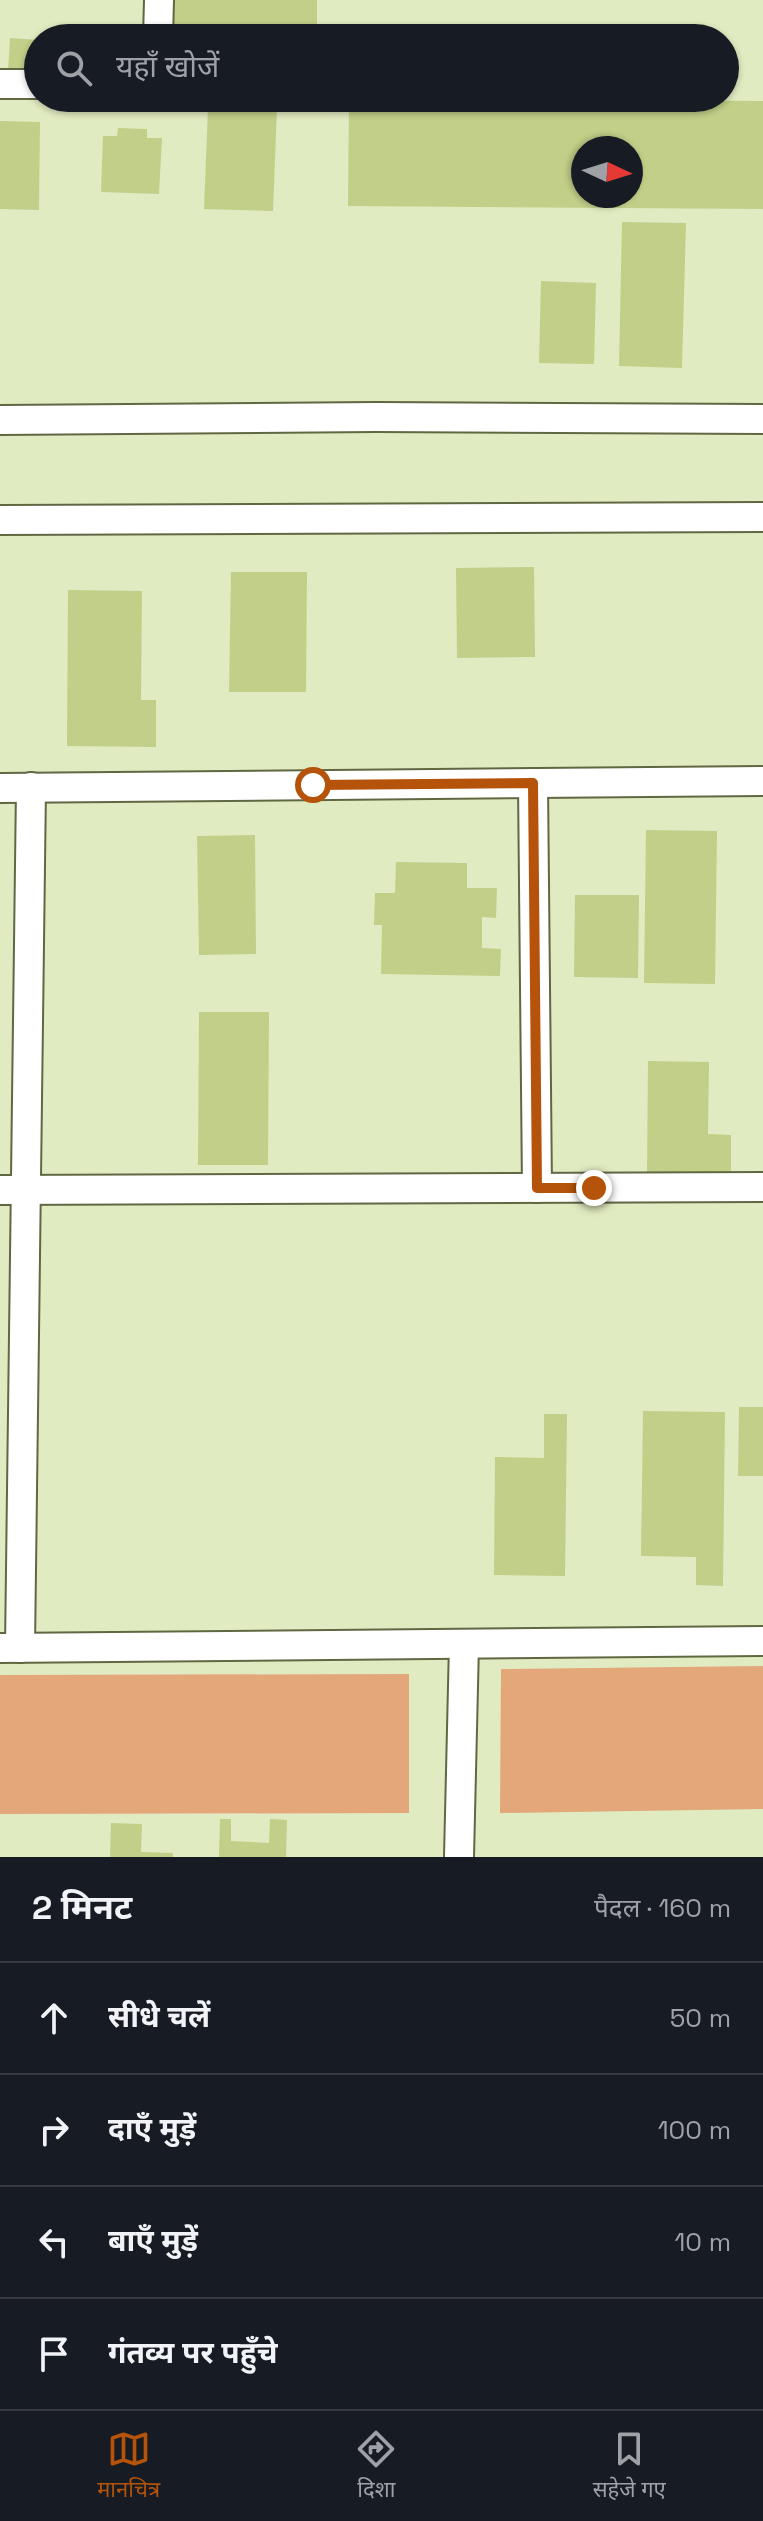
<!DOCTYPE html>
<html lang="hi">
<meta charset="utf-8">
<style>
:root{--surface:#171b24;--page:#242831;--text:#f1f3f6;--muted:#9ea1a6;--line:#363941;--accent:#b45309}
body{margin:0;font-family:"Space Grotesk","Noto Sans Devanagari",sans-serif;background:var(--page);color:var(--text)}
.compass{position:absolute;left:571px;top:136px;width:72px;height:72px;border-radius:50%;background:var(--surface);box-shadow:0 2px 6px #0004;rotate:94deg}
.stop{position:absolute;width:24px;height:24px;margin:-18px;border:6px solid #b45309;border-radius:50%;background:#fff}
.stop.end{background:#b45309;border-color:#fff;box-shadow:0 2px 8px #0008}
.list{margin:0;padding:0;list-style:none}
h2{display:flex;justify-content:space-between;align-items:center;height:104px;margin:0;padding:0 32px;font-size:34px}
h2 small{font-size:26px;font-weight:400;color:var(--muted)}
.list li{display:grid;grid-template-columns:52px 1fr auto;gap:24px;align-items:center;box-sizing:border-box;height:112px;padding:0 32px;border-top:2px solid var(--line)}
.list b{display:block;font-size:30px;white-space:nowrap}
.list em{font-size:26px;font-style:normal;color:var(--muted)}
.icon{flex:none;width:44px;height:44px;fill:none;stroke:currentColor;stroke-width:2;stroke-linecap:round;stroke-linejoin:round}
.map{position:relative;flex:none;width:763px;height:1857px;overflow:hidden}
.search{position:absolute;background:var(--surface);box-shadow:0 2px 6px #0004;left:24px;right:24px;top:24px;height:88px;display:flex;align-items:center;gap:20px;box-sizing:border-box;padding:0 28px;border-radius:44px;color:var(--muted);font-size:30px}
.sheet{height:552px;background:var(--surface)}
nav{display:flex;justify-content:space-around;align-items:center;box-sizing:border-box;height:112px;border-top:2px solid var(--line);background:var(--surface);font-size:22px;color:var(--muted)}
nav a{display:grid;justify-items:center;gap:4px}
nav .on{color:var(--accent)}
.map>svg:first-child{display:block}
</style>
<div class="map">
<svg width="763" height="1857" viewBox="0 0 763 1857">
<rect width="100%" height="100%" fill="#e1ebc1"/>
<g fill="#e4a77a">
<polygon points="763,1666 763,1809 500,1813 501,1669"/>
<polygon points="409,1674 409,1813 0,1814 0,1675"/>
</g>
<g fill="#c1cf88" fill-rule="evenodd">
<rect x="167" y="0" width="150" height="38"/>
<polygon points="10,38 38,40 38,74 8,72"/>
<path d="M349 98 763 101V209L348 206ZM583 148H631V196H583Z"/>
<polygon points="208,107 277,109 273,211 204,209"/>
<polygon points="0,121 40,122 39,210 0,209"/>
<polygon points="118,128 147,129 147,138 162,138 159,194 101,192 103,136 117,136"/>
<polygon points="622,222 686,223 682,368 619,366"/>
<polygon points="541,281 596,283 594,364 539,363"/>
<polygon points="534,567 535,657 457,658 456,568"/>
<polygon points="231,572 307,572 306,692 229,692"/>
<polygon points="68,590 142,591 141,700 156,700 156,747 67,746"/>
<polygon points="646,830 717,831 715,984 644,983"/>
<polygon points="255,835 256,954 199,955 197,836"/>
<polygon points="396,862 467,863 467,888 497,888 496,918 482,917 482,948 501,949 500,976 381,974 382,925 374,925 375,893 395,893"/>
<polygon points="575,895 639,895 638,978 574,977"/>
<polygon points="199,1012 269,1012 268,1165 198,1165"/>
<polygon points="648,1061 709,1062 708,1134 731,1135 731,1174 647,1173"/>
<polygon points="739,1407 763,1407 763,1476 738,1476"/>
<polygon points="643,1411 725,1412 723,1586 696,1585 696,1557 641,1556"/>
<polygon points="544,1414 567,1414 565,1576 494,1575 495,1457 544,1458"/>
<polygon points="220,1819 231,1819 231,1841 269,1843 270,1819 287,1820 286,1857 219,1857"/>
<polygon points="111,1823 142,1824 141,1852 173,1853 173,1857 110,1857"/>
</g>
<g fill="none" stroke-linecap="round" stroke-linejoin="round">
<g stroke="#606743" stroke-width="32">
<g id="minor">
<polyline points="158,38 159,0"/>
<polyline points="0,84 38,84"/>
<polyline points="0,420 376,417 763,419"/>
<polyline points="0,520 763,517"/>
<polyline points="533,783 537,1188"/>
<polyline points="0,788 763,781"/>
<polyline points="0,1190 763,1187"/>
<polyline points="0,1648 763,1641"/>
<polyline points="20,1648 31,787"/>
<polyline points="459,1857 464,1644"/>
</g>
</g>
<use href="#minor" stroke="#fff" stroke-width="28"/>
</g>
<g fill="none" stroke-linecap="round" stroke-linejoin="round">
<polyline stroke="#b45309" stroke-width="10" points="313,785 533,783 537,1188 594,1188"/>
</g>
</svg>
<svg class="compass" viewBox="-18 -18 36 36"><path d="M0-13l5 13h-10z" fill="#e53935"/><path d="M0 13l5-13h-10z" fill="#9ea1a6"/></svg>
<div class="stop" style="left:313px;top:785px"></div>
<div class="stop end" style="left:594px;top:1188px"></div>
<div class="search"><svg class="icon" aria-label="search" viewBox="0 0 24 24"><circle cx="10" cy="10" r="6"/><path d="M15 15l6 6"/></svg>यहाँ खोजें</div>
</div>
<section class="sheet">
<h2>2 मिनट<small>पैदल · 160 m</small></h2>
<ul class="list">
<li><svg class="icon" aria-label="ahead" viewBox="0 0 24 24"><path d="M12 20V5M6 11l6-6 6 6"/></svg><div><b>सीधे चलें</b></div><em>50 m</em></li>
<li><svg class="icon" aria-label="right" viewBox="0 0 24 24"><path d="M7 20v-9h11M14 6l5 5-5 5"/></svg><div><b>दाएँ मुड़ें</b></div><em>100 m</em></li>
<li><svg class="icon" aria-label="left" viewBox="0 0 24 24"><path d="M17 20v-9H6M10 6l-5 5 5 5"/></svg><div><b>बाएँ मुड़ें</b></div><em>10 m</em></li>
<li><svg class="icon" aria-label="arrive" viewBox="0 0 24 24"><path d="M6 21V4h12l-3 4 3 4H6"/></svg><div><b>गंतव्य पर पहुँचे</b></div></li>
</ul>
</section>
<nav>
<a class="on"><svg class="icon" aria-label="map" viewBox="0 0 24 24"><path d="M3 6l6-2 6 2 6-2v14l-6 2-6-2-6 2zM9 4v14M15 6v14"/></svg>मानचित्र</a>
<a><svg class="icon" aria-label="directions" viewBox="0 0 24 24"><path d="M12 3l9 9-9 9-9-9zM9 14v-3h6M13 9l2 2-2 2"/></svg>दिशा</a>
<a><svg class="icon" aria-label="saved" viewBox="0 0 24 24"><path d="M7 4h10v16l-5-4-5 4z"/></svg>सहेजे गए</a>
</nav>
